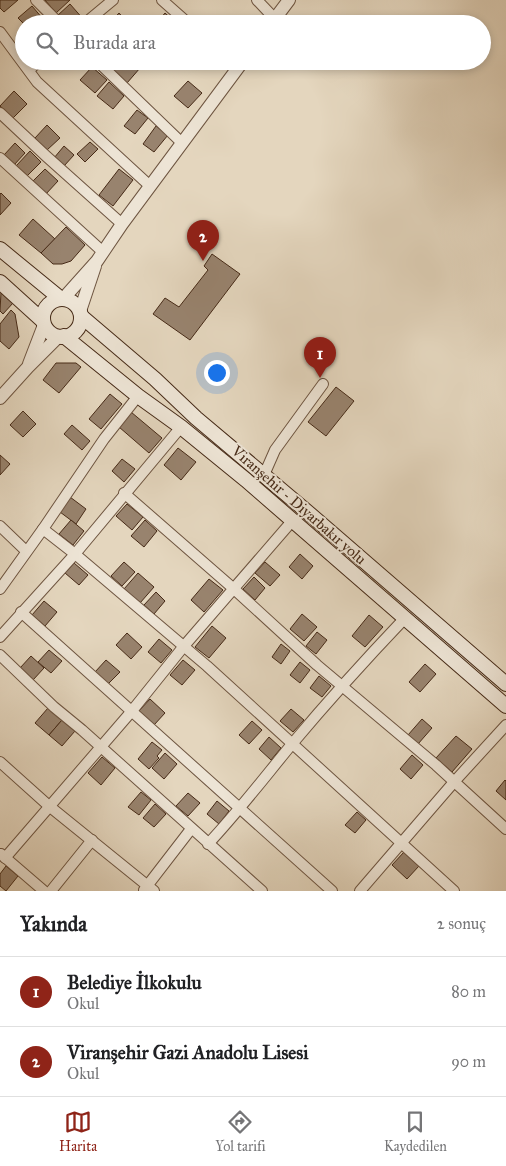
<!DOCTYPE html>
<html lang="tr">
<meta charset="utf-8">
<style>
:root{--surface:#fff;--page:#f6f6f6;--text:#202124;--muted:#757577;--line:#e0e0e0;--accent:#8f2418}
body{margin:0;font-family:"IM FELL Great Primer",serif;background:var(--page);color:var(--text)}
.you{position:absolute;left:216px;top:372px;width:18px;height:18px;margin:-12px;border:4px solid #fff;border-radius:50%;background:#1a73e8;box-shadow:0 0 0 8px #1a73e833}
.badge{display:grid;place-items:center;width:32px;height:32px;border-radius:50%;background:var(--accent);color:#fff;font-size:16px;font-weight:700}
.pin{position:absolute;translate:-50% -41px;filter:drop-shadow(0 1px 2px #0008)}
.pin::after{content:'';position:absolute;top:26px;width:18px;height:15px;background:inherit;clip-path:polygon(0 0,100% 0,50% 100%)}
.list{margin:0;padding:0;list-style:none}
h2{display:flex;justify-content:space-between;align-items:center;height:65px;margin:0;padding:0 20px;font-size:21px}
h2 small{font-size:16px;font-weight:400;color:var(--muted)}
.list li{display:grid;grid-template-columns:32px 1fr auto;gap:15px;align-items:center;box-sizing:border-box;height:70px;padding:0 20px;border-top:1px solid var(--line)}
.list b{display:block;font-size:19px;white-space:nowrap}
.list p{margin:0;font-size:16px;white-space:nowrap;color:var(--muted)}
.list em{font-size:16px;font-style:normal;color:var(--muted)}
.icon{flex:none;width:28px;height:28px;fill:none;stroke:currentColor;stroke-width:2;stroke-linecap:round;stroke-linejoin:round}
.map{position:relative;flex:none;width:506px;height:891px;overflow:hidden}
.search{position:absolute;background:var(--surface);box-shadow:0 2px 8px #0003;left:15px;right:15px;top:15px;height:55px;display:flex;align-items:center;gap:12px;box-sizing:border-box;padding:0 18px;border-radius:28px;color:var(--muted);font-size:19px}
.sheet{height:205px;background:var(--surface)}
nav{display:flex;justify-content:space-around;align-items:center;box-sizing:border-box;height:70px;border-top:1px solid var(--line);background:var(--surface);font-size:14px;color:var(--muted)}
nav a{display:grid;justify-items:center;gap:2px}
nav .on{color:var(--accent)}
.map>svg:first-child{display:block}
</style>
<div class="map">
<svg width="506" height="891" viewBox="0 0 506 891">
<rect width="100%" height="100%" fill="#e4d6be"/>
<filter id="stains"><feTurbulence type="fractalNoise" baseFrequency=".004" numOctaves="4"/><feColorMatrix values="0 0 0 0 .2 0 0 0 0 .09 0 0 0 0 .02 0 0 0 .5 -.17"/></filter>
<radialGradient id="worn" r=".72"><stop offset=".6" stop-color="#630" stop-opacity="0"/><stop offset="1" stop-color="#630" stop-opacity=".3"/></radialGradient>
<g fill="#98836e" stroke="#462a17">
<polygon points="0,0 18,0 4,12 0,8"/>
<polygon points="45,0 70,0 56,13"/>
<polygon points="70,4 84,20 80,24 65,24 57,16"/>
<polygon points="32,6 43,19 36,24 24,24 18,18"/>
<polygon points="119,13 129,24 109,24"/>
<polygon points="165,13 177,24 156,24"/>
<polygon points="123,61 133,61 140,68 127,83 114,71"/>
<polygon points="92,67 107,80 95,93 80,80"/>
<polygon points="188,81 202,93 188,108 174,96"/>
<polygon points="109,82 124,96 113,109 97,96"/>
<polygon points="14,91 27,104 13,118 0,106"/>
<polygon points="137,110 148,118 135,134 124,126"/>
<polygon points="47,125 60,138 47,150 35,138"/>
<polygon points="156,126 168,135 154,152 143,144"/>
<polygon points="90,142 98,149 85,162 77,154"/>
<polygon points="15,143 25,153 14,165 4,155"/>
<polygon points="64,146 74,155 64,166 54,158"/>
<polygon points="30,151 41,162 27,176 16,166"/>
<polygon points="45,169 58,181 45,195 32,182"/>
<polygon points="119,169 133,180 113,206 99,195"/>
<polygon points="1,193 11,203 0,215 0,194"/>
<polygon points="33,219 55,239 41,253 19,235"/>
<polygon points="66,227 85,245 71,261 62,264 53,264 41,253"/>
<polygon points="212,254 240,274 190,340 153,314 165,298 179,307 208,270 204,266"/>
<polygon points="1,292 13,303 3,314 0,311"/>
<polygon points="11,310 15,314 19,337 9,349 0,341 0,324"/>
<polygon points="56,363 76,363 81,367 59,393 43,380"/>
<polygon points="336,387 354,401 326,436 308,422"/>
<polygon points="110,394 122,404 101,429 89,419"/>
<polygon points="23,411 36,424 23,437 10,425"/>
<polygon points="131,412 162,438 149,453 119,427"/>
<polygon points="72,425 90,441 82,450 64,434"/>
<polygon points="178,448 196,462 181,480 164,465"/>
<polygon points="0,455 10,464 0,475"/>
<polygon points="122,459 135,469 124,482 112,471"/>
<polygon points="70,497 86,509 76,524 60,512"/>
<polygon points="127,504 143,517 132,530 116,516"/>
<polygon points="71,520 84,531 73,545 59,534"/>
<polygon points="145,520 157,531 144,547 131,536"/>
<polygon points="300,554 313,566 302,579 289,567"/>
<polygon points="124,562 135,572 122,586 111,576"/>
<polygon points="265,562 280,575 270,586 255,573"/>
<polygon points="74,563 88,575 79,585 65,573"/>
<polygon points="138,573 154,587 140,603 124,589"/>
<polygon points="254,577 265,588 255,600 243,589"/>
<polygon points="209,579 223,590 204,612 191,600"/>
<polygon points="156,592 165,601 154,614 144,605"/>
<polygon points="44,601 57,612 45,626 32,615"/>
<polygon points="302,614 317,627 304,641 290,629"/>
<polygon points="369,615 383,627 365,647 352,636"/>
<polygon points="212,626 226,638 209,658 195,647"/>
<polygon points="317,632 327,640 316,654 306,646"/>
<polygon points="127,633 142,647 131,659 116,645"/>
<polygon points="159,639 172,650 161,663 148,652"/>
<polygon points="281,644 290,651 281,664 272,657"/>
<polygon points="49,650 62,661 51,673 38,662"/>
<polygon points="31,656 44,668 33,680 20,668"/>
<polygon points="106,660 120,672 108,684 95,672"/>
<polygon points="183,660 195,670 182,685 170,675"/>
<polygon points="300,662 310,670 300,683 290,675"/>
<polygon points="425,664 436,674 420,692 409,682"/>
<polygon points="319,676 331,686 322,697 310,688"/>
<polygon points="150,699 165,713 154,725 138,712"/>
<polygon points="48,708 62,720 49,735 35,723"/>
<polygon points="291,709 304,720 293,732 280,721"/>
<polygon points="422,719 432,728 418,744 408,735"/>
<polygon points="62,720 75,731 62,746 49,735"/>
<polygon points="252,721 262,730 249,744 239,735"/>
<polygon points="456,736 472,749 452,772 436,758"/>
<polygon points="269,737 281,748 271,760 259,749"/>
<polygon points="152,742 162,750 157,756 159,758 149,769 138,759"/>
<polygon points="165,753 177,764 164,779 152,768"/>
<polygon points="412,755 423,765 411,779 400,769"/>
<polygon points="102,757 115,768 101,785 88,773"/>
<polygon points="505,780 506,781 506,800 496,791"/>
<polygon points="141,792 151,800 139,815 128,807"/>
<polygon points="188,793 200,803 188,816 176,806"/>
<polygon points="217,801 229,811 219,824 207,814"/>
<polygon points="155,804 166,814 154,827 143,818"/>
<polygon points="357,812 366,820 355,833 345,825"/>
<polygon points="404,852 419,866 407,879 392,865"/>
<polygon points="6,866 18,876 6,891 0,886 0,874"/>
</g>
<g fill="none" stroke-linecap="round" stroke-linejoin="round">
<g stroke="#6e5541" stroke-width="12">
<g id="minor">
<polyline points="36,0 60,24"/>
<polyline points="162,0 189,24"/>
<polyline points="257,0 275,19"/>
<polyline points="84,24 113,0"/>
<polyline points="0,32 37,82 150,186"/>
<polyline points="97,61 182,143"/>
<polyline points="29,70 39,61"/>
<polyline points="0,113 46,156 122,224"/>
<polyline points="0,158 103,252"/>
<polyline points="264,475 275,450 323,384"/>
<polyline points="124,493 234,589 317,665 436,765 506,829"/>
<polyline points="0,526 26,551"/>
<polyline points="43,529 75,554 207,666 454,891"/>
<polyline points="0,589 43,529 104,439 138,396"/>
<polyline points="21,612 332,891"/>
<polyline points="0,637 75,554 181,427"/>
<polyline points="0,655 54,707 82,730 262,891"/>
<polyline points="0,762 49,806 154,891"/>
<path d="M208 844C238 812 264 778 292 744 328 701 366 659 405 618"/>
<polyline points="1,854 44,891"/>
<polyline points="5,858 131,712 184,646 293,520"/>
<polyline points="144,890 191,829"/>
<polyline points="51,891 92,840"/>
<polyline points="360,891 454,782 506,725"/>
</g>
</g>
<g stroke="#6e5541" stroke-width="14">
<g id="tertiary">
<polyline points="271,24 289,0"/>
<polyline points="63,299 97,261 122,224 243,61"/>
<polyline points="80,311 95,266"/>
<polyline points="29,364 44,325"/>
<polyline points="0,398 28,367 59,336"/>
</g>
</g>
<g stroke="#462a17" stroke-width="16">
<g id="secondary">
<polyline points="0,249 61,299"/>
<polyline points="0,282 43,321"/>
<circle cx="62" cy="318" r="19"/>
<polyline points="81,316 155,379 196,418 304,509 506,684"/>
<polyline points="64,336 138,396 181,427 246,480 506,706"/>
</g>
</g>
<use href="#minor" stroke="#ede4d5" stroke-width="10"/>
<use href="#tertiary" stroke="#ede4d5" stroke-width="12"/>
<use href="#secondary" stroke="#ede4d5" stroke-width="14"/>
</g>
<g text-anchor="middle" dominant-baseline="central" stroke-width="4" stroke-linejoin="round" paint-order="stroke">
<g font-size="15" fill="#462a17" stroke="#ede4d5">
<text transform="translate(299 505) rotate(41)">Viranşehir - Diyarbakır yolu</text>
</g>
</g>
<rect width="100%" height="100%" filter="url(#stains)"/>
<rect width="100%" height="100%" fill="url(#worn)"/>
</svg>
<div class="you"></div>
<div class="pin badge" style="left:320px;top:378px">1</div>
<div class="pin badge" style="left:203px;top:261px">2</div>
<div class="search"><svg class="icon" aria-label="search" viewBox="0 0 24 24"><circle cx="10" cy="10" r="6"/><path d="M15 15l6 6"/></svg>Burada ara</div>
</div>
<section class="sheet">
<h2>Yakında<small>2 sonuç</small></h2>
<ul class="list">
<li><span class="badge">1</span><div><b>Belediye İlkokulu</b><p>Okul</p></div><em>80 m</em></li>
<li><span class="badge">2</span><div><b>Viranşehir Gazi Anadolu Lisesi</b><p>Okul</p></div><em>90 m</em></li>
</ul>
</section>
<nav>
<a class="on"><svg class="icon" aria-label="map" viewBox="0 0 24 24"><path d="M3 6l6-2 6 2 6-2v14l-6 2-6-2-6 2zM9 4v14M15 6v14"/></svg>Harita</a>
<a><svg class="icon" aria-label="directions" viewBox="0 0 24 24"><path d="M12 3l9 9-9 9-9-9zM9 14v-3h6M13 9l2 2-2 2"/></svg>Yol tarifi</a>
<a><svg class="icon" aria-label="saved" viewBox="0 0 24 24"><path d="M7 4h10v16l-5-4-5 4z"/></svg>Kaydedilen</a>
</nav>
